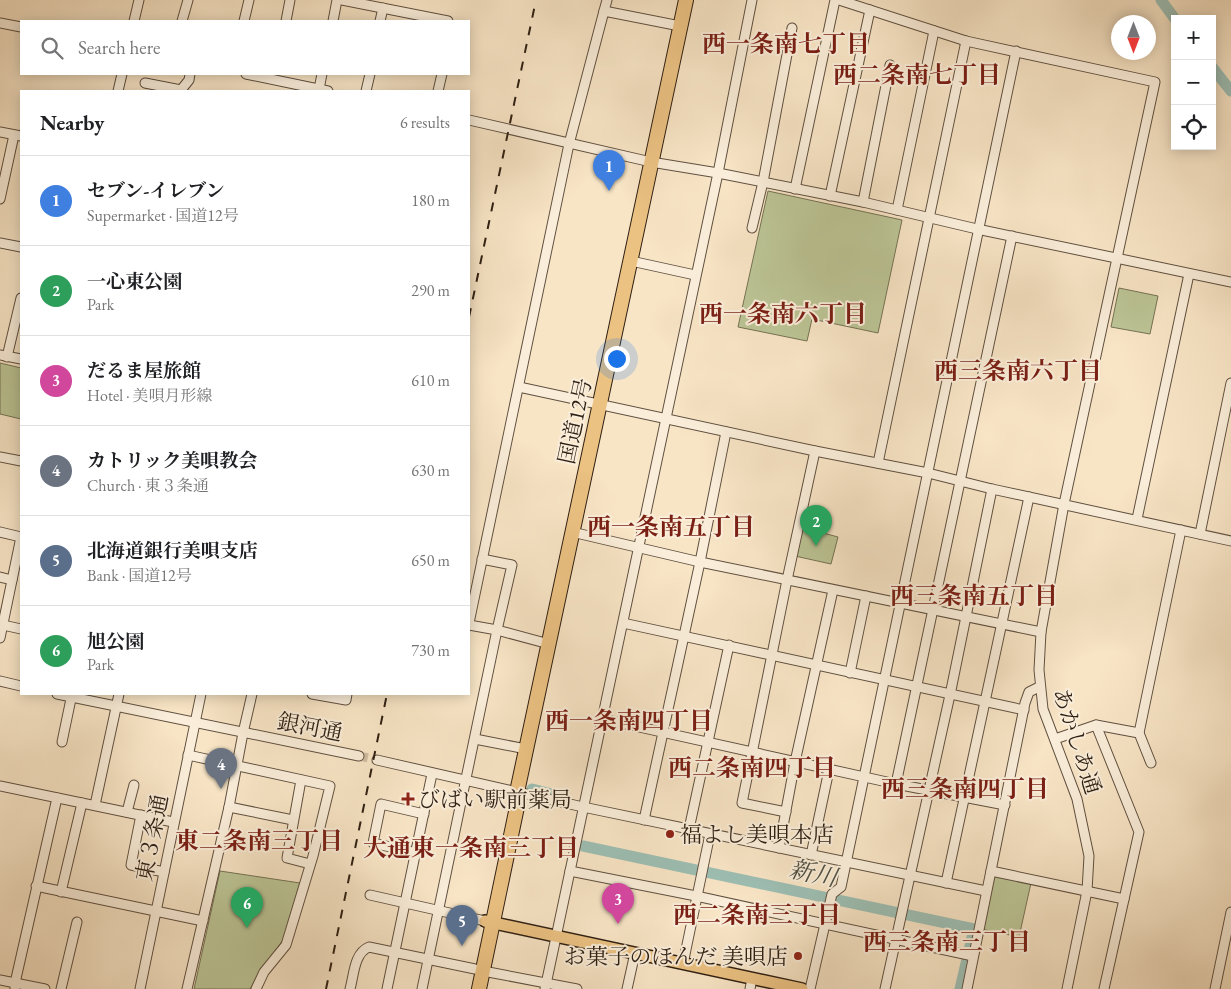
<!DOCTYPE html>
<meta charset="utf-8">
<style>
:root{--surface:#fff;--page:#f2f2f2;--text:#202124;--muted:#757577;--line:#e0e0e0;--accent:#0b8043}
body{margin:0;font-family:"EB Garamond","Noto Serif JP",serif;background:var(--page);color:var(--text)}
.controls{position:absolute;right:15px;top:15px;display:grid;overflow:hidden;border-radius:0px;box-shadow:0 2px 12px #0003}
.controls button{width:45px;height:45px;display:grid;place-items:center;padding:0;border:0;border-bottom:1px solid var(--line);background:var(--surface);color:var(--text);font:25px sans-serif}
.compass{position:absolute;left:1111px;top:15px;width:45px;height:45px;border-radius:50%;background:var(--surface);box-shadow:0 2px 12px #0003;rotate:180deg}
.you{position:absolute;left:616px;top:358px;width:18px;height:18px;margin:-12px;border:4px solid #fff;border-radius:50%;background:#1a73e8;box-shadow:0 0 0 8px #1a73e833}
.badge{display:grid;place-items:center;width:32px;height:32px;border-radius:50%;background:var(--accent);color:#fff;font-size:16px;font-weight:700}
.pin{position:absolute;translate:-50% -41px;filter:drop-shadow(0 1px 2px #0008)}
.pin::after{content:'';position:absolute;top:26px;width:18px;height:15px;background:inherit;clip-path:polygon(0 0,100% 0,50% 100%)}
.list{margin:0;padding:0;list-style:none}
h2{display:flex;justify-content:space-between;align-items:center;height:65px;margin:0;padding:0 20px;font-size:21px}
h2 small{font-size:16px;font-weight:400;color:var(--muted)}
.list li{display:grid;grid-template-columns:32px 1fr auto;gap:15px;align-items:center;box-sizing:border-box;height:90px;padding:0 20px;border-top:1px solid var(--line)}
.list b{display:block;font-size:19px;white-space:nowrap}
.list p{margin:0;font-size:16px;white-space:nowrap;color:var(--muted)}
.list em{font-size:16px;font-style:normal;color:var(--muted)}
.icon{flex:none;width:28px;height:28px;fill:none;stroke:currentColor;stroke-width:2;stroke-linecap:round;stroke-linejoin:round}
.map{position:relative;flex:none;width:1231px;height:989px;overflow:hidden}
.search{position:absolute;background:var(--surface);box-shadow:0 2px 12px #0003;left:20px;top:20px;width:450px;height:55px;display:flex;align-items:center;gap:12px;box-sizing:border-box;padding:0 18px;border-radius:0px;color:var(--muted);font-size:19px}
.panel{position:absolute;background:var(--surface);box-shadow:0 2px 12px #0003;left:20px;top:90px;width:450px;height:605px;border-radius:0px}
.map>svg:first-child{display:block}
</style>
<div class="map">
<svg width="1231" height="989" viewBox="0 0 1231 989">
<rect width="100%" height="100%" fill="#f8e5c6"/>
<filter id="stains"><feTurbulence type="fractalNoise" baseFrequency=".004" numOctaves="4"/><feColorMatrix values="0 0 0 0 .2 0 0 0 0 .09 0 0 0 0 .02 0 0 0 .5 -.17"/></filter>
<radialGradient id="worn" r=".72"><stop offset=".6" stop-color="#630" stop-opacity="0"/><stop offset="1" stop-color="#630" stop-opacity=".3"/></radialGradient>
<g fill="#bcc596" stroke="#757254">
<polygon points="768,191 902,220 878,333 812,319 807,341 738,327"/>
<polygon points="1119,288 1158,296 1150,334 1111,327"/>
<polygon points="0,363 21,368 21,419 0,414"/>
<polygon points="801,527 838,537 831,564 795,556"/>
<polygon points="220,871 300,883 283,940 259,973 250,989 194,989"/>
<polygon points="993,875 1031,883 1019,937 981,929"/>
</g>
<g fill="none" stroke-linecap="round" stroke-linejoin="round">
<g stroke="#9dbfb4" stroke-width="11">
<polyline points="1161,0 1175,19"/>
<polyline points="1212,67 1231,91"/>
<polyline points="532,789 556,795"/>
<polyline points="583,846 974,929 960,989"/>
</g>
<polyline stroke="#d0bda2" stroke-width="9" stroke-dasharray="9 4.5" stroke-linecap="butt" points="359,756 377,760"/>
<g stroke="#605040" stroke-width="11">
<g id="minor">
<polyline points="342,0 448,21"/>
<polyline points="839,0 966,41 1155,82 1064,504 1041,632 1039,670 1043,709 1077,799 1089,856 1087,891 1067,989"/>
<polyline points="604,11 607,0"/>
<polyline points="134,21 139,0"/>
<polyline points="182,21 188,0"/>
<polyline points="244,21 249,0"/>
<polyline points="286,21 290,0"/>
<polyline points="333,21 337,0"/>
<polyline points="380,21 383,8"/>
<polyline points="0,23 21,27"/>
<polyline points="246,74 328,91"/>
<polyline points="145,83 181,90 189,80 190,74"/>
<polyline points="319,89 322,74"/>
<polyline points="118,91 122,74"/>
<polyline points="366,91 370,74"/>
<polyline points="438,91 442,74"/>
<polyline points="469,120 651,162 718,173 863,202 977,229 1231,282"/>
<polyline points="0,132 21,136"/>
<polyline points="795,189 835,0"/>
<polyline points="830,196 870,10"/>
<polyline points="0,199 14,135"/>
<polyline points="863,202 890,65"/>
<polyline points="897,210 934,31"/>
<polyline points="752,228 763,182 792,28"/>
<polyline points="0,243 21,247"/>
<polyline points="631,261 695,275"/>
<polyline points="0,355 21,359"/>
<polyline points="7,357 21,298"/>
<polyline points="519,387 815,451 928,473 992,489 1231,541"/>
<polyline points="0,457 21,461"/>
<polyline points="878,463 966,41"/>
<polyline points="1137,519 1189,274"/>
<polyline points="0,532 21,537"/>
<polyline points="572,532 700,562 1041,632"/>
<polyline points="1200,534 1231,383"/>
<polyline points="482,559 512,565 497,630 549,644"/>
<polyline points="0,577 12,580"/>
<polyline points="469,623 569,144 604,11 680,26"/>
<polyline points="623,623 1024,710"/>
<polyline points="3,625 21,629"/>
<polyline points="0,638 21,537"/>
<polyline points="850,673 866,596"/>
<polyline points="0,681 21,686"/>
<polyline points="57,694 359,756"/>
<polyline points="312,694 346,700 347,694"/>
<polyline points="603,719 896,784"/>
<polyline points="1096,725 1139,733 1151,763"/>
<polyline points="1139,733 1181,530"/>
<polyline points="475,739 526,749"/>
<polyline points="1055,739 1096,725 1139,832 1104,989"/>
<polyline points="62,742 72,694"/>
<polyline points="188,755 330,786 313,856 286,945 264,972 256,989"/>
<polyline points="377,760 583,807 986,891"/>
<polyline points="301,780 287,858 310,864"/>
<polyline points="0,786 173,822"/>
<polyline points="95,805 119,694"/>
<polyline points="1005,805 896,784 1012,236"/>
<polyline points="229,807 293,820"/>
<polyline points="127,812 134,785"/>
<polyline points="786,812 742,803 787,580 815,451"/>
<polyline points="141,815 131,865 164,872"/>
<polyline points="644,820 700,562 726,432"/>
<polyline points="689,829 729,645"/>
<polyline points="779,848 795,762 833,590"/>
<polyline points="416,853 373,843 381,804 424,814"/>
<polyline points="811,855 829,770"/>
<polyline points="570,871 696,896 973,956"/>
<polyline points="991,871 1124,899"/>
<polyline points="946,883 1029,497"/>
<polyline points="36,886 203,921"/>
<polyline points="61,892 82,803"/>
<polyline points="370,895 485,921"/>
<polyline points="683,964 710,834"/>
<polyline points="483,971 577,989"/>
<polyline points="0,980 45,989"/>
<polyline points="15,989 15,983 57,798"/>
<polyline points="61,989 77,922"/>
<polyline points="140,989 201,694"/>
<polyline points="187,989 229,807 243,733 252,694"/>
<path d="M350 989C354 975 354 953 369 947L475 969"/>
<polyline points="387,989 432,774"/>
<polyline points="422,989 497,630 469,625"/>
<polyline points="545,989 718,173 752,0"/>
<polyline points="627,989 635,953"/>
<polyline points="750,989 752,978"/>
<polyline points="810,989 832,894 841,887 1016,51"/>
<polyline points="885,989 950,695 992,489"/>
<polyline points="967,989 1025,703 1029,692 1039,687"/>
<polyline points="1215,989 1231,912"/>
</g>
</g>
<g stroke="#2e1f13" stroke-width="14">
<polyline id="major" points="485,921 802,989"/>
</g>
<g stroke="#2e1f13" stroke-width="16">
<polyline id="highway" points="479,989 518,802 517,792 686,0"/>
</g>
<use href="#minor" stroke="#faeeda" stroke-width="9"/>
<use href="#major" stroke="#ecc283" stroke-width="11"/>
<use href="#highway" stroke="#ecc283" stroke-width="14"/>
<g stroke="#2e1f13" stroke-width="2" stroke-dasharray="9 9" stroke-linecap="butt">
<polyline points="469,317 536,0"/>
<polyline points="326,989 387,694"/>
</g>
</g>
<g fill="#8f2418" stroke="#faeeda" stroke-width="2">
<path d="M405.5 791.5h5v5h5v5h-5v5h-5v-5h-5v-5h5z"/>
<circle cx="670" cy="834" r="5"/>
<circle cx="798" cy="956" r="5"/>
</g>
<g text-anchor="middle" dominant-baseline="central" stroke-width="4" stroke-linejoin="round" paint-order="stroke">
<g font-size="22" fill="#2e1f13" stroke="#faeeda">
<text transform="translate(575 421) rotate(-78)">国道12号</text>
<text transform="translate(310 727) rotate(11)">銀河通</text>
<text transform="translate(1077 741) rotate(72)">あかしあ通</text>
<text transform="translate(152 838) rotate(-79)">東３条通</text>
</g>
<g font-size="22" fill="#2e1f13" stroke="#faeeda" text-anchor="start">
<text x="418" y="799">びばい駅前薬局</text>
<text x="680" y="834">福よし美唄本店</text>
<text x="788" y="956" text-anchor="end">お菓子のほんだ 美唄店</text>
</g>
<g font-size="24" font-weight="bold" fill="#7a1f14" stroke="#faeeda">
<text x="786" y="43">西一条南七丁目</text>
<text x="917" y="74">西二条南七丁目</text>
<text x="783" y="313">西一条南六丁目</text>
<text x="1018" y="370">西三条南六丁目</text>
<text x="671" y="526">西一条南五丁目</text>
<text x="974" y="595">西三条南五丁目</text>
<text x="629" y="720">西一条南四丁目</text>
<text x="752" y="767">西二条南四丁目</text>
<text x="965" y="788">西三条南四丁目</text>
<text x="259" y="840">東二条南三丁目</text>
<text x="471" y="847">大通東一条南三丁目</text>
<text x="757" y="914">西二条南三丁目</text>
<text x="947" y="941">西三条南三丁目</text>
</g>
<g font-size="24" font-style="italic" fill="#4f4f43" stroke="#faeeda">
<text transform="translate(813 873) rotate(12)">新川</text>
</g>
</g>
<rect width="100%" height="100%" filter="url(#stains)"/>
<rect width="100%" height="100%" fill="url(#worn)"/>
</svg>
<div class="controls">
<button>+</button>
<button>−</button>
<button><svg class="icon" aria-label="locate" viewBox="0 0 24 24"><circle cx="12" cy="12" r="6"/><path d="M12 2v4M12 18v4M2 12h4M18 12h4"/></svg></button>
</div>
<svg class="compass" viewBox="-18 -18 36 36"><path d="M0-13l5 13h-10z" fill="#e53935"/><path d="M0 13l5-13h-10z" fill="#757577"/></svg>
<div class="you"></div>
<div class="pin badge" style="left:609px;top:191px;background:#3f7fe0">1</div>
<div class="pin badge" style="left:816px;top:546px;background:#2e9e5b">2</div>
<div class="pin badge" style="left:618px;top:924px;background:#d1479c">3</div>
<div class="pin badge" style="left:221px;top:789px;background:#6b7280">4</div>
<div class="pin badge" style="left:462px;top:946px;background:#5c6f8a">5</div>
<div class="pin badge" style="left:247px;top:928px;background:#2e9e5b">6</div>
<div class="search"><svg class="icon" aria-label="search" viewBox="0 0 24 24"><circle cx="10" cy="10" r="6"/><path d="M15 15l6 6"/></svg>Search here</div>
<section class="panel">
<h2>Nearby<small>6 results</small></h2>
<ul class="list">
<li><span class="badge" style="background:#3f7fe0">1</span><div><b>セブン-イレブン</b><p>Supermarket · 国道12号</p></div><em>180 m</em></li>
<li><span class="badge" style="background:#2e9e5b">2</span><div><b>一心東公園</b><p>Park</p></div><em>290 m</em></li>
<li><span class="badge" style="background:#d1479c">3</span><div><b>だるま屋旅館</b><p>Hotel · 美唄月形線</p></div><em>610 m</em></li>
<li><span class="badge" style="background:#6b7280">4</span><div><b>カトリック美唄教会</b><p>Church · 東３条通</p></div><em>630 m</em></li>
<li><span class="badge" style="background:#5c6f8a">5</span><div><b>北海道銀行美唄支店</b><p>Bank · 国道12号</p></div><em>650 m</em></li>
<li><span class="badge" style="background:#2e9e5b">6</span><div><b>旭公園</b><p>Park</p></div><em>730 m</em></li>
</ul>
</section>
</div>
